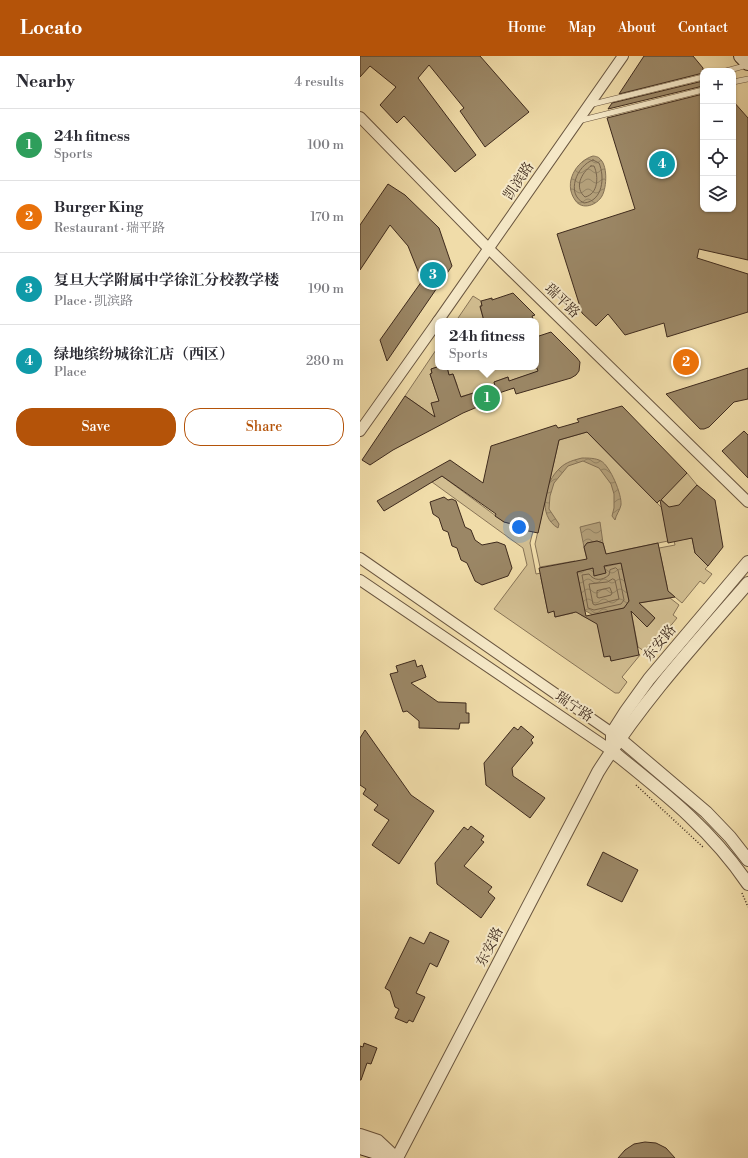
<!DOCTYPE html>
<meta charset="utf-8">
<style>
:root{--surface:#fff;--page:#f2f2f3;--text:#2b2b33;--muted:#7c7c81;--line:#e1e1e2;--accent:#b45309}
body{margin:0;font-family:"Libre Bodoni","Noto Serif SC",serif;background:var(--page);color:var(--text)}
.controls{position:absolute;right:12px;top:12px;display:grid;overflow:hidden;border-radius:8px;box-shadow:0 1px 3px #0004}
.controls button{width:36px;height:36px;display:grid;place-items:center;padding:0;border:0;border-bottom:1px solid var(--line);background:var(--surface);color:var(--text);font:20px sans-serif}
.you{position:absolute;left:159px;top:471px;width:14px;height:14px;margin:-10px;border:3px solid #fff;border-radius:50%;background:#1a73e8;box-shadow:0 0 0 6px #1a73e833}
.badge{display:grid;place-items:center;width:26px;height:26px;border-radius:50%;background:var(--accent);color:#fff;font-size:13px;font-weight:700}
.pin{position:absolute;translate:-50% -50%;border:2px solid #fff;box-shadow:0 1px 4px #0006}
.popup{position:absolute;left:75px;top:262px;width:104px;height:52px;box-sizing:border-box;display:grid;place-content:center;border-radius:8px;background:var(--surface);filter:drop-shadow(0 1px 3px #0005);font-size:13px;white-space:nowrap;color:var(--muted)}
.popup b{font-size:15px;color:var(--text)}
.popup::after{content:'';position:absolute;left:50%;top:100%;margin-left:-8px;border:8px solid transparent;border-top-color:var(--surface)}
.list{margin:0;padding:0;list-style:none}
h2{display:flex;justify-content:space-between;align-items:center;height:52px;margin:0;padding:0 16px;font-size:17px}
h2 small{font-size:13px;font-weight:400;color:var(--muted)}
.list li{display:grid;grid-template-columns:26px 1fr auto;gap:12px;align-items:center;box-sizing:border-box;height:72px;padding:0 16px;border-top:1px solid var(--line)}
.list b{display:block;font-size:15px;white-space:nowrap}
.list p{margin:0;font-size:13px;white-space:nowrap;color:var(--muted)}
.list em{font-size:13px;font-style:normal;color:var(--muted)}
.actions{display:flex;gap:8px;padding:12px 16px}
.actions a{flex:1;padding:9px 0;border:1px solid var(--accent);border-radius:16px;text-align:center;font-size:14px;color:var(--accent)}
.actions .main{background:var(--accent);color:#fff}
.icon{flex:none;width:22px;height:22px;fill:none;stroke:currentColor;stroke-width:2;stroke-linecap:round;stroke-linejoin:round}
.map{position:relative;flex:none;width:388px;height:1102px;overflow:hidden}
header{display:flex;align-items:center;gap:24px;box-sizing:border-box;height:56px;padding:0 20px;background:var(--accent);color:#fff}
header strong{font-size:19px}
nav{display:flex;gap:22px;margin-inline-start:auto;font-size:14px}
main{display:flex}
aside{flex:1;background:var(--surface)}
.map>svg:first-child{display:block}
</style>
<header>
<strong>Locato</strong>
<nav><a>Home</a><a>Map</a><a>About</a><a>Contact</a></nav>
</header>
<main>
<aside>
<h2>Nearby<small>4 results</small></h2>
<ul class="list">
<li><span class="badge" style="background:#2e9e5b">1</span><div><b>24h fitness</b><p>Sports</p></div><em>100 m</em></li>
<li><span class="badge" style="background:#e8710a">2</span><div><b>Burger King</b><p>Restaurant · 瑞平路</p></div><em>170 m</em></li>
<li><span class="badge" style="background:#0f9aa8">3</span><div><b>复旦大学附属中学徐汇分校教学楼</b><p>Place · 凯滨路</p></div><em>190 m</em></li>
<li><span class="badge" style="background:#0f9aa8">4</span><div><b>绿地缤纷城徐汇店（西区）</b><p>Place</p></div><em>280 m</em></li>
</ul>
<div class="actions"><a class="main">Save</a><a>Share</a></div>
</aside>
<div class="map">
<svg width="388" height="1102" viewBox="0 0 388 1102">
<defs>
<pattern id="water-waves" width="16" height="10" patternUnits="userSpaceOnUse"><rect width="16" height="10" fill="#b39f79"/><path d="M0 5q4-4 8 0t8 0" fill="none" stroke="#938263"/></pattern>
</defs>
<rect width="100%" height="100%" fill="#f0dca9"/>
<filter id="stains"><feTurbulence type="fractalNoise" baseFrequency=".005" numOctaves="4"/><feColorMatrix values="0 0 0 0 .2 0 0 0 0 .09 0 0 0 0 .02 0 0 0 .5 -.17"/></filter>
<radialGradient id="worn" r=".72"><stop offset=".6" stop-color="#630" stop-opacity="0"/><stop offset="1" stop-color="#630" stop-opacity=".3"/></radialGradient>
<g fill="#d2be91" stroke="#887457">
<polygon points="113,240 121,245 122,250 120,251 124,265 96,265"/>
<polygon points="78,291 78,311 71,313 72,317 70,318 79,345 78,370 68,356 45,340"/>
<polygon points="176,310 177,313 180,312 180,315 152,324 154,332 152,333 148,321 134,326 138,337 131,332 96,342 97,329 93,318 89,319 87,311 176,311"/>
<polygon points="227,376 302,452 308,485 259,495 248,505 243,487 237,485 227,487 224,491 228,508 216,510 215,505 180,511 175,488 199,384"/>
<polygon points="327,417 337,429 323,444 322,463 290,433 307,437"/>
<polygon points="82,420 144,466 160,470 160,474 166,475 168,467 175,467 170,487 176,518 201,513 185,522 181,522 188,556 194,555 195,561 213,557 211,511 221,559 233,565 241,562 251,605 275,594 280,599 262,621 267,626 259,637 255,637 134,553 167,509 163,492 72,426"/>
<polygon points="312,476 326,483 332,482 335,497 348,510 345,513 352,518 344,528 340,525 322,547 309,536 303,538 307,530 300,497 294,493 315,489"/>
<polygon points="310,542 319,549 313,559 317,562 294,590 290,588 284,595 278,591 271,555 287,571 295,562 279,547"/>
</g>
<g fill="url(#water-waves)" stroke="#847054">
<path d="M233 100C234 100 239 101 239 102 248 108 247 131 242 140 237 149 222 155 215 144 203 127 216 105 233 100Z"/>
<path d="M222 402C228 402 236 402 241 405 250 410 262 438 261 449 260 454 256 459 255 464L252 460 254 452V438L251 428 239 412 223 405 208 410 194 427 190 440 189 453 199 468 198 472C177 460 184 426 200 412 206 406 214 404 222 402Z"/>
<polygon points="240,466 243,487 237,485 227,487 224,491 220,471"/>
<polygon points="261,507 269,545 264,552 233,559 224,554 217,516 233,512 235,519 245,517 244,511"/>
</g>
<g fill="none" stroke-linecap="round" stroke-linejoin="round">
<g stroke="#78644b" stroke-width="1">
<path d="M233 104 239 107C245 121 243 145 224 147 205 138 217 109 233 104Z"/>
<path d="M231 110H234C239 121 238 138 225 141 214 132 221 117 231 110Z"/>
<path d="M256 512 258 514 264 544 261 548 234 554 228 552 222 519 229 518C234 525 242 525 249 519L250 514Z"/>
<polygon points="253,523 255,524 259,543 235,549 233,548 229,528 247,526"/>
<polygon points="250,532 252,537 251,539 239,542 237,541 237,535"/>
</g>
</g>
<g fill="#9b8766" stroke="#3e2a1d" fill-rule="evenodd">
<polygon points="0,0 120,0 169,56 125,91 100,55 104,52 69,9 58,22 116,99 95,116 44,60 37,67 20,49 36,31 10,10 0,21"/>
<polygon points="284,0 333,0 343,12 343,17 259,38"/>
<polygon points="343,25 343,30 248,53 252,47"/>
<polygon points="343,38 343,153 373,153 373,45 388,62 388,204 339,193 337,202 388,218 388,256 307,281 304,267 265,279 248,258 236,270 222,257 197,178 275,153 247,62"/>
<polygon points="28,128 45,139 79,172 92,210 27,305 20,284 62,225 48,190 30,169 0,214 0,169"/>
<polygon points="153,237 175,259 172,260 174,265 164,265 164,263 156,265 124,265 120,250 122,250 121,245 132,242 132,244"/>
<polygon points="191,276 217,302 220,306 219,315 216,319 211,322 156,338 154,332 133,339 134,344 103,357 71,374 33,394 10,409 2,404 45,340 75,361 71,347 79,345 70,318 72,317 71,313 77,311 87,311 89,319 93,318 101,341 135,330 134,326 148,321 149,325 178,315 176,310 176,281"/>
<polygon points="388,312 388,343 374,346 349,371 344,373 340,373 306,338"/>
<polygon points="262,350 327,417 301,444 309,451 319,449 337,429 355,444 363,491 348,510 335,497 332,482 308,487 300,444 297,447 227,376 199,384 178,477 159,473 160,470 144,466 135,460 136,458 82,420 24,455 17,445 90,404 123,427 131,390 196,369 198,372 219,366 217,363"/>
<polygon points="384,375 388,379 388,422 362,395"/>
<polygon points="84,441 88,444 92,443 96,445 105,471 111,474 115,484 122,489 137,486 145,489 152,512 148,520 122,529 115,525 107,507 101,504 97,492 92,490 88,476 83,474 79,462 73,458 70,446"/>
<path d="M237 485 243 487 246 498 298 487 308 535 315 541 279 547 295 562 287 571 271 555 279 599 251 605 250 600 244 601 237 568 216 556 195 561 194 555 188 557 179 512 227 503 224 491 227 487ZM261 507 269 545 264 552 226 560 217 516 233 512 234 520 246 517 244 510Z"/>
<polygon points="55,604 57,611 62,609 66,621 51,627 78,646 106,647 106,657 109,657 109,667 100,667 99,673 59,672 59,665 47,655 43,656 30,618 38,616 36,610"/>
<polygon points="161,670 174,681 171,684 173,687 152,712 153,720 185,742 170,762 126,729 124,707 154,671 158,674"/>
<polygon points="5,674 51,739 74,755 39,808 12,789 29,764 14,754 18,749 3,738 6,733 0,729 0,682"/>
<polygon points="111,770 124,780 121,784 124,786 104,810 132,831 128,836 135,842 121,862 77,828 75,807 104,771 108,774"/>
<polygon points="243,796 278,814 262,846 227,829"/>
<polygon points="70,876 89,885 77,911 70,907 56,937 65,941 53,966 49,964 47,967 35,962 39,953 35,951 30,935 25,932 50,881 64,888"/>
<polygon points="4,987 17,992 11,1008 7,1007 1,1024 0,1024 0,990 3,991"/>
<polygon points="285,1086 296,1087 306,1092 315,1102 258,1102 265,1094 274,1088"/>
</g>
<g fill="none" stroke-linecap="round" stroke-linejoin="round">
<g stroke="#6a5640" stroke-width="6">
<g id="service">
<polyline points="366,15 388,9"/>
<polyline points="373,26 388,23"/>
<polyline points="229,49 343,21"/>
<polyline points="218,65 343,34"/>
</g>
</g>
<g stroke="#6a5640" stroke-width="12">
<g id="minor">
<polyline points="0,61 129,193 388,446"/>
<polyline points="78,265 263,0"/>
<polyline points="0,375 78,265"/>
<polyline points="0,502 252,677"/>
<polyline points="0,524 252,695"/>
</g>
</g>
<g stroke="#6a5640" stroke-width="14">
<g id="tertiary">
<polyline points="254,678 346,756 370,781 388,804"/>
<polyline points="252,695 252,677 266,655 289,623 388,506"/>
<path d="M252 695C303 736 351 773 388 828"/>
<polyline points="0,1079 18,1085 35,1101"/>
<path d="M37 1102 238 716C281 647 335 588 388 527"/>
</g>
</g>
<g stroke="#3e2a1d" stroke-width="16">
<g id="secondary">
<polyline points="381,0 388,7"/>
<polyline points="0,1091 36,1102"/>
</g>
</g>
<g stroke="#3e2a1d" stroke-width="1.5" stroke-dasharray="1 2" stroke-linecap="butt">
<polyline points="276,729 344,792"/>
<polyline points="382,837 388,851"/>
</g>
<use href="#service" stroke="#f5e8c7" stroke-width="5"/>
<use href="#minor" stroke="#f5e8c7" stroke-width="10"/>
<use href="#tertiary" stroke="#f5e8c7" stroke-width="12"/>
<use href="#secondary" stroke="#f5e8c7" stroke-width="14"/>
</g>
<g text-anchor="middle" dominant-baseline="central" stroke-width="4" stroke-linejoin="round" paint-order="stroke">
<g font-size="14" fill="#3e2a1d" stroke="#f5e8c7">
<text transform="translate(159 125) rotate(-56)">凯滨路</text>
<text transform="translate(202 245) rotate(44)">瑞平路</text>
<text transform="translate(300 587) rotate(-50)">东安路</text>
<text transform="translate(214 651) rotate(34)">瑞宁路</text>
<text transform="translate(130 891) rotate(-63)">东安路</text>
</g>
</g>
<rect width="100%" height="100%" filter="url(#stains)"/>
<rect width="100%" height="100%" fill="url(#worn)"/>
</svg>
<div class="controls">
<button>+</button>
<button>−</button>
<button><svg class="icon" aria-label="locate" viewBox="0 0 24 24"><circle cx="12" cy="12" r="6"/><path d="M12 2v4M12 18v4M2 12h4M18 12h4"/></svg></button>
<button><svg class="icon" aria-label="layers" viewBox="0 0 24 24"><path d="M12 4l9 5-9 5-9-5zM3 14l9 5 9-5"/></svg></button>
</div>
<div class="you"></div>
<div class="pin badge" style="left:127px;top:342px;background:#2e9e5b">1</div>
<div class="popup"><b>24h fitness</b>Sports</div>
<div class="pin badge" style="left:326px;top:306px;background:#e8710a">2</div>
<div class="pin badge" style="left:73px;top:219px;background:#0f9aa8">3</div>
<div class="pin badge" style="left:302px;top:108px;background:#0f9aa8">4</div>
</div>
</main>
